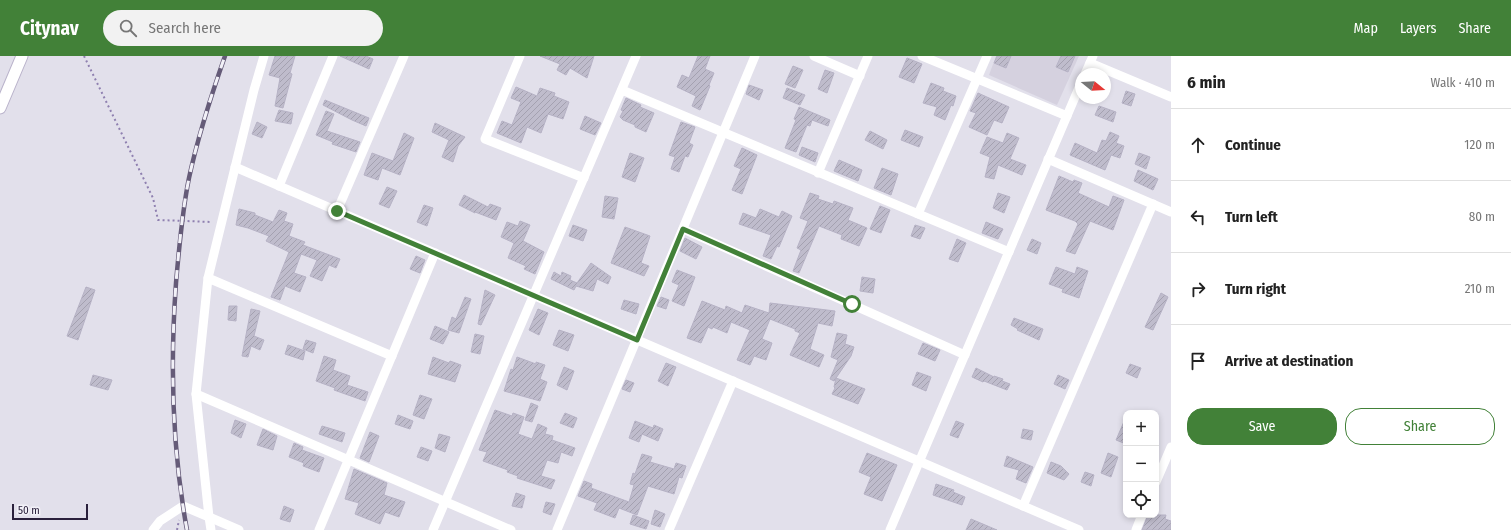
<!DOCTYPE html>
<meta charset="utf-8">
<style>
:root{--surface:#fff;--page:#f2f2f2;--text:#222;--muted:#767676;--line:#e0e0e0;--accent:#428138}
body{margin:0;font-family:"Fira Sans Condensed",sans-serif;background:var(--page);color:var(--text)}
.controls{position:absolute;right:12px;bottom:12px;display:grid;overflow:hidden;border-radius:8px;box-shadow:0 2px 6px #0003}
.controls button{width:36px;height:36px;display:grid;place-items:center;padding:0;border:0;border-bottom:1px solid var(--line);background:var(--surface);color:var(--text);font:20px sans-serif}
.compass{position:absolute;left:1075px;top:12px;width:36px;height:36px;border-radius:50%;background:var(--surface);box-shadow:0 2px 6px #0003;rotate:108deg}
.scale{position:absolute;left:12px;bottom:10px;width:76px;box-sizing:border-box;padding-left:4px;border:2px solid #2a203c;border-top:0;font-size:11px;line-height:14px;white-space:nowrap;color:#2a203c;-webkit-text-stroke:3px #f2f1f8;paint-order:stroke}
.stop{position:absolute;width:12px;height:12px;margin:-9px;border:3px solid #428138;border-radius:50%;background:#fff}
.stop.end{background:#428138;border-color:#fff;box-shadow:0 1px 4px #0008}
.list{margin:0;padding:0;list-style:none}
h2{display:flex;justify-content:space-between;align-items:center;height:52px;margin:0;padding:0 16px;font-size:17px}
h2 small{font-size:13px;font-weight:400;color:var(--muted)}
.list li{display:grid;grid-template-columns:26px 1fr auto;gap:12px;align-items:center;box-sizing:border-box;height:72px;padding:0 16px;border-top:1px solid var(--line)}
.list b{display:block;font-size:15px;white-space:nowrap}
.list em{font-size:13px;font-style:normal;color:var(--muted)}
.actions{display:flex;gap:8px;padding:12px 16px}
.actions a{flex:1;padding:9px 0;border:1px solid var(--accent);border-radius:16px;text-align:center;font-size:14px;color:var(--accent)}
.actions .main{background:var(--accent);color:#fff}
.icon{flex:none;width:22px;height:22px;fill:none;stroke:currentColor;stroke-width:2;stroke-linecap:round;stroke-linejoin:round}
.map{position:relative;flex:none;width:1171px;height:474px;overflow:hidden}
header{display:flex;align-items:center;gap:24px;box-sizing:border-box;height:56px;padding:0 20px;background:var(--accent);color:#fff}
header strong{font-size:19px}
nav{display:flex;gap:22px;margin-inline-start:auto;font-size:14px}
.search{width:280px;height:36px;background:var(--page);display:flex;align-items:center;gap:10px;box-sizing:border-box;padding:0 14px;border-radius:22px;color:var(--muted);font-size:15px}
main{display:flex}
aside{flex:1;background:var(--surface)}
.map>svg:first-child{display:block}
</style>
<header>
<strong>Citynav</strong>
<div class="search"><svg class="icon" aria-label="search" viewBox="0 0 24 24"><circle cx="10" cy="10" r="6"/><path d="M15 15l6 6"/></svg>Search here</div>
<nav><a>Map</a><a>Layers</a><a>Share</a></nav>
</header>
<main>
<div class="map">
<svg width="1171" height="474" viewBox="0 0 1171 474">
<defs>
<pattern id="building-hatch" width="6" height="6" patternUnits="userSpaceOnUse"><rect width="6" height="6" fill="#bfbccc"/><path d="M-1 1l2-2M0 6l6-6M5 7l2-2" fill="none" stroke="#a4a1b0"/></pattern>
</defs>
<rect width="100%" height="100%" fill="#e2e0eb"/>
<polygon fill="#d5d1df" points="996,0 1079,0 1057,49 989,19"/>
<g fill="url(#building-hatch)" stroke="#b6b2c5">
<polygon points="275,0 295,0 290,17 292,18 283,52 275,50 280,22 269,19"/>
<polygon points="340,0 366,0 373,3 369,13"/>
<polygon points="540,0 594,0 587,22 570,12 566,19 557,14 560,8"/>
<polygon points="698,0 710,0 705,13 714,17 709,29 710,30 700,54 692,50 696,40 677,31 682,19 689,22"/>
<polygon points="997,0 1011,0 1006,12 994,7"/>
<polygon points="1061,0 1075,0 1068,16 1056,11"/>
<polygon points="907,2 922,8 914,27 899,21"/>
<polygon points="793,10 803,14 795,32 785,28"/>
<polygon points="825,14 834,17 827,37 818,33"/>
<polygon points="931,27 944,32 943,35 956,40 953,50 951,49 945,64 934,59 937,51 923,47"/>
<polygon points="749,29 763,34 759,44 746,38"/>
<polygon points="516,31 537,40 540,32 555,37 554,40 569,46 563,63 548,58 541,77 527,71 521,87 497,77 502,65 512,69 521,46 511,42"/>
<polygon points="787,32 805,39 800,49 783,42"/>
<polygon points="1126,35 1135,38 1131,50 1122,47"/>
<polygon points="978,37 1009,51 1002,67 994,64 987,79 969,71 976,57 970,55"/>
<polygon points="626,42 641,49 640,51 654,57 646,76 635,71 635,69 623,64 620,61 623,55 621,54"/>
<polygon points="325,44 369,62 366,70 352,64 323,49"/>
<polygon points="1099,50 1116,56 1113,66 1095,59"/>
<polygon points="799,51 830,64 828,70 812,64 810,70 807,69 796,96 785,92 796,64 794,63"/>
<polygon points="279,54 293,57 291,68 275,65"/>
<polygon points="326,55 334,58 327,75 360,86 356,96 332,88 333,86 316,79"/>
<polygon points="585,60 601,67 595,79 580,73"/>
<polygon points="257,66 267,71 262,82 252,78"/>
<polygon points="681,66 695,71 689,87 693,89 688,101 685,100 679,116 671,113 675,101 669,99"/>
<polygon points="435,67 465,81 458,90 453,106 442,101 449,84 432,76"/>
<polygon points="905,74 923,81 919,91 901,84"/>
<polygon points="870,75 887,84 883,93 865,84"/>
<polygon points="1110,76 1119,80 1116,87 1124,90 1120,102 1111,99 1105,114 1070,99 1075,87 1097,97 1102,84 1106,85"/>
<polygon points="404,77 414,82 400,119 382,112 378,124 364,119 372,97 393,105"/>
<polygon points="1007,77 1019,82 1010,103 1026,109 1022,119 998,109 994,123 985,121 990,101 980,97 987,81 1003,87"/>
<polygon points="802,91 818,97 815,106 799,99"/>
<polygon points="742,92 757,99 742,138 732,134 741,113 734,110"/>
<polygon points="630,97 644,102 635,126 622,121"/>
<polygon points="1139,97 1150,101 1146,113 1135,108"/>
<polygon points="839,104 862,114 858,125 834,115"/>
<polygon points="882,112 898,118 891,139 874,132"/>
<polygon points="1138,114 1158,123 1153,134 1134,125"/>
<polygon points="1059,120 1073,126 1074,124 1082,127 1078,137 1109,151 1113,140 1124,144 1113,174 1090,165 1075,198 1066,195 1078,168 1075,165 1046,154"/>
<polygon points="387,131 397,135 389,152 379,148"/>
<polygon points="810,137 819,140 818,143 833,148 834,145 853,152 848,164 867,172 859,190 841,183 842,179 819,170 799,217 793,215 801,194 797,192 808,165 800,162"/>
<polygon points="998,137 1010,141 1004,157 993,152"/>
<polygon points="464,139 488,151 490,148 501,152 496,164 475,156 475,157 459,149"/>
<polygon points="605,140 618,142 614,163 602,161"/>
<polygon points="424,149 433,152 427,170 417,166"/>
<polygon points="880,150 890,154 881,177 870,173"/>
<polygon points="239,153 255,157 255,159 273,166 279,154 287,157 284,165 293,168 289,180 305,186 303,189 340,203 336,212 329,209 322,225 310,220 317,204 301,198 294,217 306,221 300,236 285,230 280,244 271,241 289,196 266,185 269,180 248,172 236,169"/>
<polygon points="760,153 779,161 782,155 792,160 779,191 777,190 771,203 763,200 771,179 739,168 743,157 756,162"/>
<polygon points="520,165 530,169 523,185 544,196 535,218 524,213 526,210 508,202 514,187 501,181 507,166 518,170"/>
<polygon points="986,166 1003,173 998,183 982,177"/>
<polygon points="573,169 587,174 583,185 569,180"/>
<polygon points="915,169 925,172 920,183 911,180"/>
<polygon points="625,171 650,180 641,207 649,210 644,220 611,207"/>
<polygon points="685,182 702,191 696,203 680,195"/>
<polygon points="957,183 966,187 958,206 949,203"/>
<polygon points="1032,183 1041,187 1037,198 1027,194"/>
<polygon points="416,200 425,204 420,217 410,213"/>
<polygon points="591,207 611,221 608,228 597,223 593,235 576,230 574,234 551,223 554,216 561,220 562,216 571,220 570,224 577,227"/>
<polygon points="1056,211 1075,218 1077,211 1088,215 1079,242 1062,236 1063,233 1049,228"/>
<polygon points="677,214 695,221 684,250 672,245 679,229 672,226"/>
<polygon points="862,221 875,223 873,237 860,235"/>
<polygon points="86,231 95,234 78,284 67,280"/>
<polygon points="485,234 495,239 481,269 478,268"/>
<polygon points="1161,237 1168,241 1153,274 1145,271"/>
<polygon points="465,241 471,243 459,277 448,274 452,261 456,263"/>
<polygon points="661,241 669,244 666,253 657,250"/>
<polygon points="624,244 639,248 636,258 621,253"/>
<polygon points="702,245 725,254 726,250 742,257 745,249 769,257 770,247 835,255 832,270 818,267 810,293 824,299 819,311 790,299 800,277 795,275 795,273 770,263 762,283 772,287 766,304 754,300 750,309 737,304 750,274 731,266 727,277 713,271 712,273 708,271 701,287 687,282"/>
<polygon points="229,250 237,250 236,265 228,264"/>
<polygon points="251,253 260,255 254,280 264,284 260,294 251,290 248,301 242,300"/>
<polygon points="538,253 548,257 539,279 529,274"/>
<polygon points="1014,262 1043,273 1039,284 1017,274 1018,273 1011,269"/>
<polygon points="435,270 449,276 443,288 430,283"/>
<polygon points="559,274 574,279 568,295 553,289"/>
<polygon points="837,277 847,279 845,288 854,291 851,300 834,325 830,323 838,304 831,301"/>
<polygon points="475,278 484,280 480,298 471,296"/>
<polygon points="306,284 316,287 313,297 303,293"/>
<polygon points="923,287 940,294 935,305 918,298"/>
<polygon points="288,289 305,295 303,304 285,298"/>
<polygon points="324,300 336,304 333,314 350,320 347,329 368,336 365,345 334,334 335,332 316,325"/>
<polygon points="433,301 449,307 450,305 461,309 455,326 428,318"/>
<polygon points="517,301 536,308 536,306 545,309 540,323 547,326 540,345 504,335 511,313 513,314"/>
<polygon points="666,307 676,311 668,330 658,325"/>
<polygon points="1130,308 1141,312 1137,322 1126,317"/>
<polygon points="564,311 574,315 567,334 557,329"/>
<polygon points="976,312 994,321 994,320 1003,323 1002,325 1010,328 1007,334 984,325 983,326 972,321"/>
<polygon points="917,316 931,321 926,335 912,329"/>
<polygon points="93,319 112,324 108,334 90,329"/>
<polygon points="1058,319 1069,324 1065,333 1054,328"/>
<polygon points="836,322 865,333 858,348 832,338 835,332 834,331"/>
<polygon points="626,324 634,327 630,336 622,333"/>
<polygon points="420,339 432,343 424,363 413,359"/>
<polygon points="531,347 538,350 532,366 525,364"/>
<polygon points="495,354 512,360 513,357 524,361 518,378 532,383 538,368 547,372 545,378 553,380 552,384 575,392 572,400 561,396 558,407 547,404 541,420 555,424 551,433 517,422 518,420 507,416 508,414 483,405 487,396 479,394"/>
<polygon points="565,357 577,362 573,372 560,367"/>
<polygon points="398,359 413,365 410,373 395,368"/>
<polygon points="1126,361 1126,388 1116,384"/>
<polygon points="235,364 246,368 241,382 231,377"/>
<polygon points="635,365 653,372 654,369 663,373 658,385 642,378 639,386 629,382"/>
<polygon points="956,365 964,368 958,382 950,379"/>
<polygon points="322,370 345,377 342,386 319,378"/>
<polygon points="263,373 277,380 273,394 257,389"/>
<polygon points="1023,373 1033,375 1031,384 1021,382"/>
<polygon points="370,376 379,380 369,406 360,402"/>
<polygon points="439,378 450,381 445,396 435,392"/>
<polygon points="294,387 303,391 302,394 324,402 319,416 303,410 304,407 289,401"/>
<polygon points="421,391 432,395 428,405 417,401"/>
<polygon points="867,397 897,409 882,445 864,438 871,421 859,416"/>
<polygon points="1108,397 1118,401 1111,421 1101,417"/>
<polygon points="642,398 652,401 650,406 674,413 676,407 686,410 682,422 679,421 674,438 648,430 637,459 619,452 615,462 594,454 597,447 578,440 584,425 592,428 591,432 629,446 634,429 630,428 633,417 635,418"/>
<polygon points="1007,400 1033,411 1026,427 1016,423 1019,414 1004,410"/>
<polygon points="1051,406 1061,410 1069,418 1064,424 1047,417"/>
<polygon points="354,413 387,427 384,439 405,446 399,461 385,456 380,468 355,458 359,447 345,443"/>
<polygon points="1085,416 1094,419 1091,430 1081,426"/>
<polygon points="936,428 954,434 953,436 965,441 962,449 933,439"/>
<polygon points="516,437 525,440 522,452 512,450"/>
<polygon points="546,446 555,448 551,459 543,456"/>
<polygon points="284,450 294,454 290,466 280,463"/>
<polygon points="655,454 665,458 660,471 651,468"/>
<polygon points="633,459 649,465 646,473 630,468"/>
<polygon points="1148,459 1166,459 1165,463 1171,465 1171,474 1142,474"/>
<polygon points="971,463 997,474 966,474"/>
</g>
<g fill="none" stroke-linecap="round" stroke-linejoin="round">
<g stroke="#bab3cb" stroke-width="13">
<polyline id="secondary" points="0,52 22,0"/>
</g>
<g stroke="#8f80b0" stroke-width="2" stroke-dasharray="2 3" stroke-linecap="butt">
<polyline points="84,0 153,142 158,164 212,166"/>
<polyline points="177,474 179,464"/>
</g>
<g stroke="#fff" stroke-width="9">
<polyline points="520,0 485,83 584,122"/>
<polyline points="814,0 860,20"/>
<polyline points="922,0 1067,60"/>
<polyline points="1090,7 1171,41"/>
<polyline points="1085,18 1093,0"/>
<polyline points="622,34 1009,196"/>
<polyline points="1048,103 1171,156"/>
<polyline points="235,111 1079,474"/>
<polyline points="818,117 868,0"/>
<polyline points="279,130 333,0"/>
<polyline points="337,155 404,0"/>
<polyline points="918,158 987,0"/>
<polyline points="683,173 965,299"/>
<polyline points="208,222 392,300"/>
<polyline points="196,338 511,474"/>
<polyline points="1156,426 1171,391"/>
<polyline points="1023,450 1153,148"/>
<polyline points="209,461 239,474"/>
<polyline points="209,461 211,474"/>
<polyline points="153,474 160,465 183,450 209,461 196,338 208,222 254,34 264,0"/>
<polyline points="319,474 435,197"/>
<polyline points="433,474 636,0"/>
<polyline points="557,474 755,0"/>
<polyline points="669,474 733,325"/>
<polyline points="890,474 1081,27"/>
<polyline points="1136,474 1142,459"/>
</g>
<use href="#secondary" stroke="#fff" stroke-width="11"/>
<g stroke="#655b78" stroke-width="4.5">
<path id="rail" d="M187 474C172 393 170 309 176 227 179 192 182 156 189 122 198 80 211 40 225 0"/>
</g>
<use href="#rail" stroke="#f2f1f8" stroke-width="3" stroke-dasharray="9" stroke-linecap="butt"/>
</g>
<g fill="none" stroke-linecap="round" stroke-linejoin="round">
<polyline stroke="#428138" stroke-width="5" points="337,155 637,284 683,173 852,248"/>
</g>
</svg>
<div class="controls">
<button>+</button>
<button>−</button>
<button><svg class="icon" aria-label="locate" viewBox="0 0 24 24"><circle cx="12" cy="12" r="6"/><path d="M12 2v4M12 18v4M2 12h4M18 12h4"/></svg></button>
</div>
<svg class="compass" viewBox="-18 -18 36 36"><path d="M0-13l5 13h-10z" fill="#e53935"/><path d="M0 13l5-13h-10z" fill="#767676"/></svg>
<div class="scale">50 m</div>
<div class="stop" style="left:852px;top:248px"></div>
<div class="stop end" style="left:337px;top:155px"></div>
</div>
<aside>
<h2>6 min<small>Walk · 410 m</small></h2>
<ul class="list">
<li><svg class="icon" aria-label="ahead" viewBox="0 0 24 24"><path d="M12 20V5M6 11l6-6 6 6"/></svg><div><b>Continue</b></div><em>120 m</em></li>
<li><svg class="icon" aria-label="left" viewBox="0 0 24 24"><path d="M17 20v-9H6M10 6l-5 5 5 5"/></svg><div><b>Turn left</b></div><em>80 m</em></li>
<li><svg class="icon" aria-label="right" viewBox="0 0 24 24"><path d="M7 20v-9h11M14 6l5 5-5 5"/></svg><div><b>Turn right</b></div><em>210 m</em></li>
<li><svg class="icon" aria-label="arrive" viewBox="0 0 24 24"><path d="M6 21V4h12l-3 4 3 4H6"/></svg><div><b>Arrive at destination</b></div></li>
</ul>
<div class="actions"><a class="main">Save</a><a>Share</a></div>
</aside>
</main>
